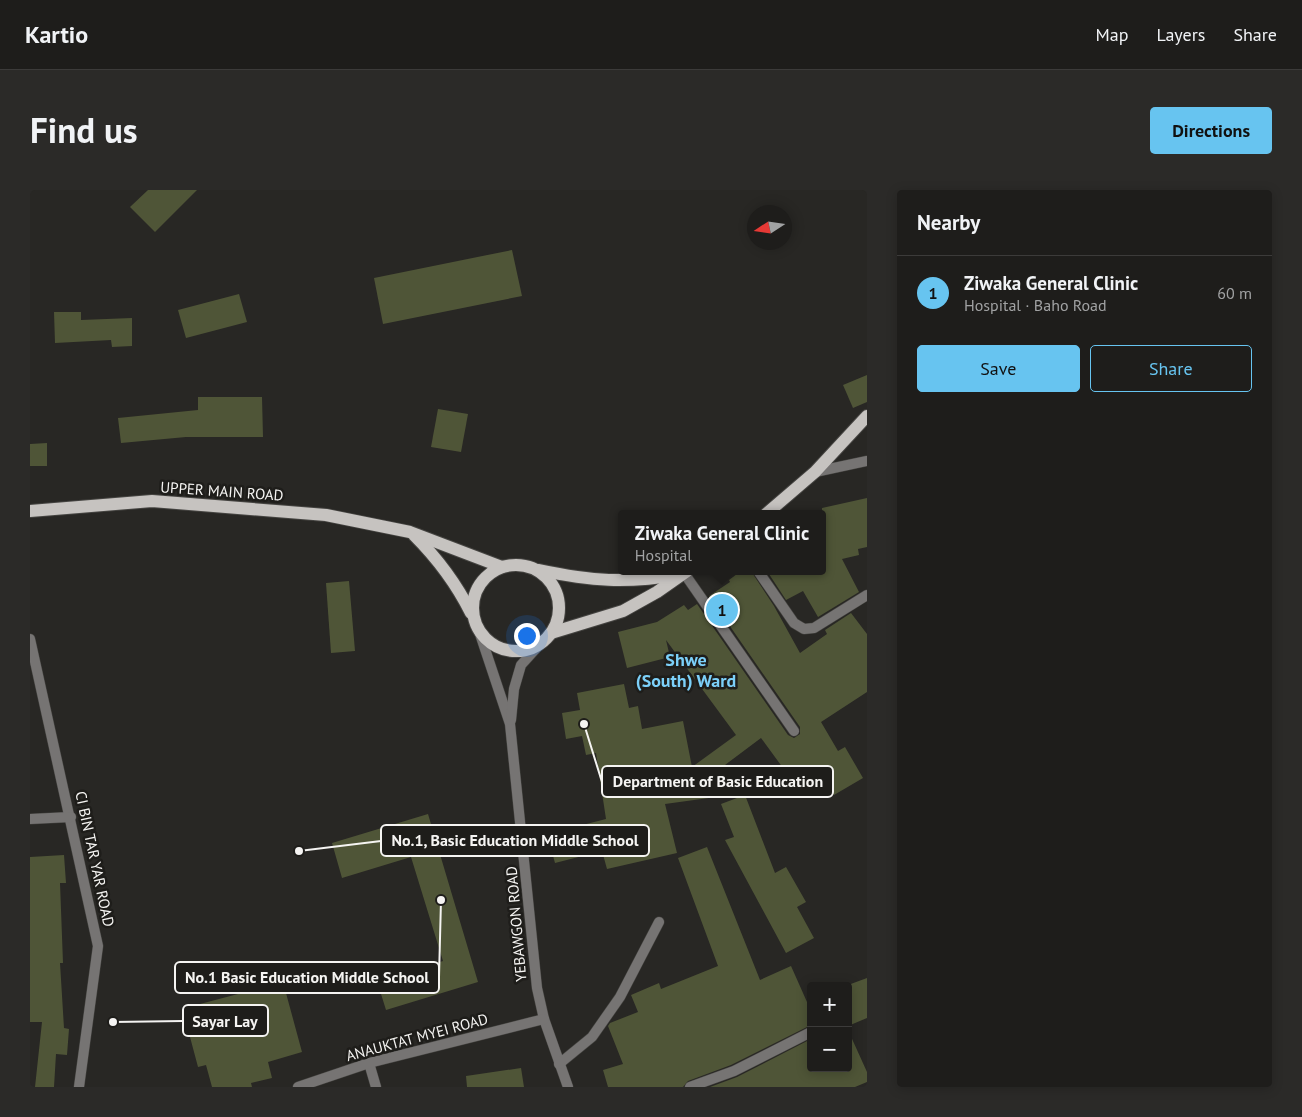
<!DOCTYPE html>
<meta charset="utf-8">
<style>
:root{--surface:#1e1d1b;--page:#2b2a28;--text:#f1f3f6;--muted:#a1a2a3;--line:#3c3b3a;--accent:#67c4f0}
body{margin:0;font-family:"PT Sans",sans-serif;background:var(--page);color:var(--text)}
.controls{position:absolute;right:15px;bottom:15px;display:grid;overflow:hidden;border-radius:5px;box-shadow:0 2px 12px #0003}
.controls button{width:45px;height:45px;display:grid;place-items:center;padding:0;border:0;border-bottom:1px solid var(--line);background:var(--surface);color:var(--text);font:25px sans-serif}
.compass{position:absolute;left:717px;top:15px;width:45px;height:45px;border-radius:50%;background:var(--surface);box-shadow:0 2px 12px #0003;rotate:258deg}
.you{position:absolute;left:496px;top:445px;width:18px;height:18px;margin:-12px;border:4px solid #fff;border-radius:50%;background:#1a73e8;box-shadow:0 0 0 8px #1a73e833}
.badge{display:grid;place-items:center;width:32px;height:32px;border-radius:50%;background:var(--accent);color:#111;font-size:16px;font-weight:700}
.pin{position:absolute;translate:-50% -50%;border:2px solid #fff;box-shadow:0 1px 5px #0006}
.popup{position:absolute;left:588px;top:320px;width:208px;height:65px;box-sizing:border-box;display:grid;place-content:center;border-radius:5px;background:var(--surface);filter:drop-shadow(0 1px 4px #0005);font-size:16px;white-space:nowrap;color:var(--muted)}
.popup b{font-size:19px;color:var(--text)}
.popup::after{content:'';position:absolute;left:50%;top:100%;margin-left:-10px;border:10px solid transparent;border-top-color:var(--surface)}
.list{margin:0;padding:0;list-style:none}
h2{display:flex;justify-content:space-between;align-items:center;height:65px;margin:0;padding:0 20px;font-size:21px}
h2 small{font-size:16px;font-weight:400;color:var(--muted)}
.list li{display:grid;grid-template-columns:32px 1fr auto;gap:15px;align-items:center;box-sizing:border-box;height:75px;padding:0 20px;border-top:1px solid var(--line)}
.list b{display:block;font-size:19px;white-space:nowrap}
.list p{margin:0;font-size:16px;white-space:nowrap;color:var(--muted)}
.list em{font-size:16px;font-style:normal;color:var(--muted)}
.actions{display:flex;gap:10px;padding:15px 20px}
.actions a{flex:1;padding:11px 0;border:1px solid var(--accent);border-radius:5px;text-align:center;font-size:18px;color:var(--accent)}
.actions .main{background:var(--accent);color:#111}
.map{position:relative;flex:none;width:837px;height:897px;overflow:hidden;border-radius:5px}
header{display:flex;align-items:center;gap:30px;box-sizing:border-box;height:70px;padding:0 25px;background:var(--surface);border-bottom:1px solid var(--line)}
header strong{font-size:24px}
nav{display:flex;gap:28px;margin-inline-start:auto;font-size:18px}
.intro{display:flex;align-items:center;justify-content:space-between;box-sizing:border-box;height:120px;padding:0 30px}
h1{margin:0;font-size:35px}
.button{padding:12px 22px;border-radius:5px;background:var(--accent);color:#111;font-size:18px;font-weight:700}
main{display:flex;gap:30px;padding:0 30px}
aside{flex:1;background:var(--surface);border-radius:5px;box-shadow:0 2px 12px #0003}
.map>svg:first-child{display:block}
</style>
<header>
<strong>Kartio</strong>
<nav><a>Map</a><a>Layers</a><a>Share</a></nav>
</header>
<div class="intro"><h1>Find us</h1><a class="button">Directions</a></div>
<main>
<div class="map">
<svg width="837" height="897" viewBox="0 0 837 897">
<rect width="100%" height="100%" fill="#282724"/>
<g fill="#4f5537">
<polygon points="118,0 167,0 125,42 100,17"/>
<polygon points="482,60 492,106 353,134 344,88"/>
<polygon points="209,104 217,132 156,148 148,120"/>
<polygon points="24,122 51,122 51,130 102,128 102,156 82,157 81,150 25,153"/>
<polygon points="837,185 837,212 823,218 813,195"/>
<polygon points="168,207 232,207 233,247 156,247 91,253 88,228 168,220"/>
<polygon points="408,219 438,224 431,262 401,257"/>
<polygon points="17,253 17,276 0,276 0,254"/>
<polygon points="837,308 837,357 828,359 829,365 812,369 829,402 788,427 773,401 756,410 737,381 792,381 792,318"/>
<polygon points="711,381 721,381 744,416 770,463 797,444 795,440 821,423 837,444 837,502 791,532 808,561 815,557 833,588 804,605 787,575 764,593 731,548 683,584 686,607 635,614 647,663 577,679 572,661 525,673 517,644 576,629 566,563 556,565 552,546 536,549 532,523 550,520 547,503 594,494 599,518 608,516 612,539 653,531 662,577 706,545 636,450 640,467 597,478 588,442 627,432 654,415 658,420 667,414 758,545 764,548 770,544 770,537 679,406 700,392 699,390"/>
<polygon points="319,391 325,461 301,463 296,393"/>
<polygon points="715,605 745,683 756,677 776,712 767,717 784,748 756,763 695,650 704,647 691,614"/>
<polygon points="398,624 448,792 356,820 347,791 413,771 381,667 312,688 302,653"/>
<polygon points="677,657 730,790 761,776 781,821 781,835 701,875 658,891 653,897 578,897 573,880 593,874 578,836 580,833 608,822 601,805 629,793 631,799 688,776 648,668"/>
<polygon points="34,665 36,693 30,693 33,773 30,773 34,838 39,839 37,865 26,864 24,897 5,897 12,832 0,832 0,667"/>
<polygon points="837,788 837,828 818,836 818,795"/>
<polygon points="253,792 272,862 238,872 242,888 221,893 222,897 182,897 176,875 168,877 156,832 173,827 170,814"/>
<polygon points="818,840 837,882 837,892 825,897 680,897 707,887 779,850 781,878 818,878"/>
<polygon points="491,878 494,897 437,897 436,886"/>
</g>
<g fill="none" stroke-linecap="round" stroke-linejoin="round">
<g stroke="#454441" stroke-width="11">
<g id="lane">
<polyline points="728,381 764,433 774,439 784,438 837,405"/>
<polyline points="654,383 764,541"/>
<polyline points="339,873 346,897"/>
</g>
</g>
<g stroke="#454441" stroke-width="11">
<g id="street">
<polyline points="785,282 837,271"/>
<polyline points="449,441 480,534 507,798 514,829 538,897"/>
<polyline points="0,449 68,756 49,897"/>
<polyline points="481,530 484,499 491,475 511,453"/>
<polyline points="0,629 41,627"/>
<polyline points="529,874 562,847 590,807 629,732"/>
<polyline points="268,897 339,873 514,829"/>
<polyline points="660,897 704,881 781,842"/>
</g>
</g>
<g stroke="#454441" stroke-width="14">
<g id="primary">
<polyline points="0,321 122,311 296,325 380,342 472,377"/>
<polyline points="736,324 785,282 837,226"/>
<path d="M384 345C408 369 426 393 441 423"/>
<circle cx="486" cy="418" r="43"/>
<path d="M509 380C561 391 596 394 650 384"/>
<polyline points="521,443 593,421 627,402 657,381"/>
</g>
</g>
<use href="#lane" stroke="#767473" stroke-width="10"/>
<use href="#street" stroke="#767473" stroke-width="10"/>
<use href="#primary" stroke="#c6c3c0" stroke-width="12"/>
</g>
<g text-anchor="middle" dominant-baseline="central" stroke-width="5" stroke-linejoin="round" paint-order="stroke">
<g font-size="15" fill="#f5f4f2" stroke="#1e1d1a">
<text transform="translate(192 301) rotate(4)">UPPER MAIN ROAD</text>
<text transform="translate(65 669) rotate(78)">CI BIN TAR YAR ROAD</text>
<text transform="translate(486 734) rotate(-95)">YEBAWGON ROAD</text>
<text transform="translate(387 847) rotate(-15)">ANAUKTAT MYEI ROAD</text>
</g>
<g font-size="18" font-weight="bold" fill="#7cd0f9" stroke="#1e1d1a">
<text x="656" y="469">Shwe<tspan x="656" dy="21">(South) Ward</tspan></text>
</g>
</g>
<path fill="none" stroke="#f5f4f2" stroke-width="2" d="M554 534L572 592M269 661L351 651M411 710L409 787M83 832L153 831"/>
<g fill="#f5f4f2" stroke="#1e1d1a" stroke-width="2">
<circle cx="554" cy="534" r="5"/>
<circle cx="269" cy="661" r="5"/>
<circle cx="411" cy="710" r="5"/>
<circle cx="83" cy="832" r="5"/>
</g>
<g fill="#1e1d1a" stroke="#f5f4f2" stroke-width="2">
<rect x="572" y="576" width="231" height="31" rx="5"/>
<rect x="351" y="635" width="268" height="31" rx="5"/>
<rect x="145" y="772" width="264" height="31" rx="5"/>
<rect x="153" y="815" width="85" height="31" rx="5"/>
</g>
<g font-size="16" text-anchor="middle" font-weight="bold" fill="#f5f4f2">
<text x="688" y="597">Department of Basic Education</text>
<text x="485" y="656">No.1, Basic Education Middle School</text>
<text x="277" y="793">No.1 Basic Education Middle School</text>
<text x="195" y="837">Sayar Lay</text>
</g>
</svg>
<div class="controls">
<button>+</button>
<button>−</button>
</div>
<svg class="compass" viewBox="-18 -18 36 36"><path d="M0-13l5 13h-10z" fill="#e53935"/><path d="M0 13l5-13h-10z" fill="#a1a2a3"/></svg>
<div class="you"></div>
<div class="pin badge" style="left:692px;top:420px">1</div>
<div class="popup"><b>Ziwaka General Clinic</b>Hospital</div>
</div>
<aside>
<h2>Nearby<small></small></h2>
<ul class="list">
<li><span class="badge">1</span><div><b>Ziwaka General Clinic</b><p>Hospital · Baho Road</p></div><em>60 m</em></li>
</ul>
<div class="actions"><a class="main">Save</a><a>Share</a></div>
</aside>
</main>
